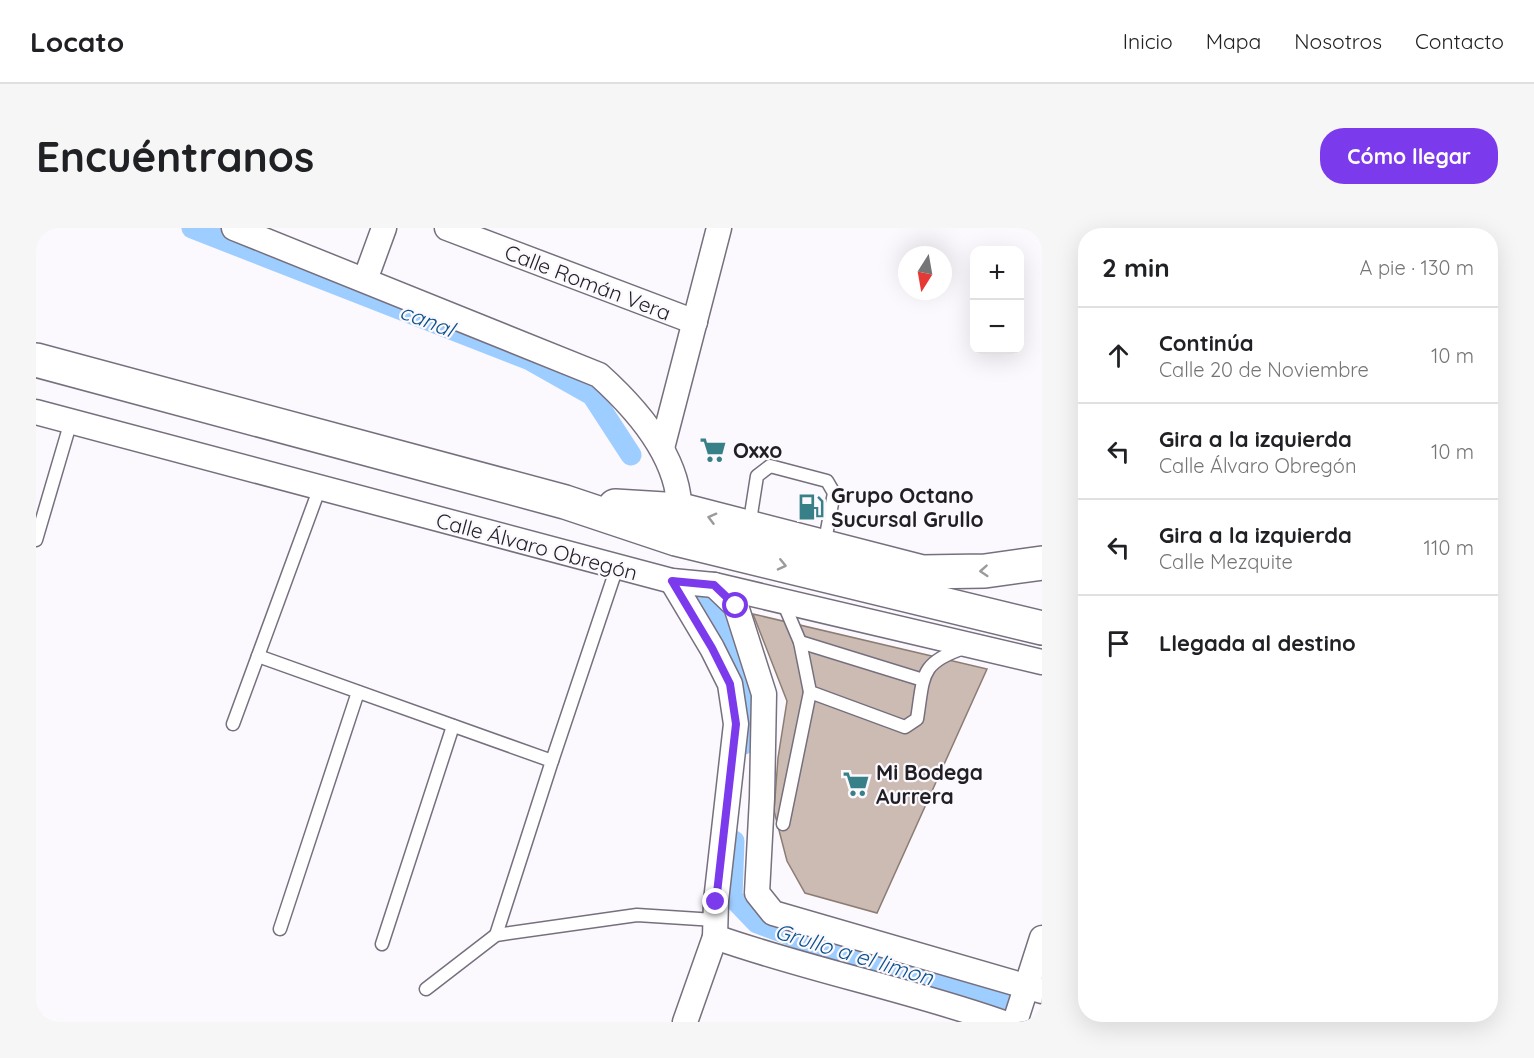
<!DOCTYPE html>
<html lang="es">
<meta charset="utf-8">
<style>
:root{--surface:#fff;--page:#f6f6f6;--text:#202124;--muted:#757577;--line:#e0e0e0;--accent:#7c3aed}
body{margin:0;font-family:Quicksand,sans-serif;background:var(--page);color:var(--text)}
.controls{position:absolute;right:18px;top:18px;display:grid;overflow:hidden;border-radius:12px;box-shadow:0 6px 24px #0002}
.controls button{width:54px;height:54px;display:grid;place-items:center;padding:0;border:0;border-bottom:2px solid var(--line);background:var(--surface);color:var(--text);font:30px sans-serif}
.compass{position:absolute;left:862px;top:18px;width:54px;height:54px;border-radius:50%;background:var(--surface);box-shadow:0 6px 24px #0002;rotate:191deg}
.stop{position:absolute;width:18px;height:18px;margin:-14px;border:4px solid #7c3aed;border-radius:50%;background:#fff}
.stop.end{background:#7c3aed;border-color:#fff;box-shadow:0 2px 6px #0008}
.list{margin:0;padding:0;list-style:none}
h2{display:flex;justify-content:space-between;align-items:center;height:78px;margin:0;padding:0 24px;font-size:26px}
h2 small{font-size:20px;font-weight:400;color:var(--muted)}
.list li{display:grid;grid-template-columns:39px 1fr auto;gap:18px;align-items:center;box-sizing:border-box;height:96px;padding:0 24px;border-top:2px solid var(--line)}
.list b{display:block;font-size:22px;white-space:nowrap}
.list p{margin:0;font-size:20px;white-space:nowrap;color:var(--muted)}
.list em{font-size:20px;font-style:normal;color:var(--muted)}
.icon{flex:none;width:33px;height:33px;fill:none;stroke:currentColor;stroke-width:2;stroke-linecap:round;stroke-linejoin:round}
.map{position:relative;flex:none;width:1006px;height:794px;overflow:hidden;border-radius:24px}
header{display:flex;align-items:center;gap:36px;box-sizing:border-box;height:84px;padding:0 30px;background:var(--surface);border-bottom:2px solid var(--line)}
header strong{font-size:28px}
nav{display:flex;gap:33px;margin-inline-start:auto;font-size:21px}
.intro{display:flex;align-items:center;justify-content:space-between;box-sizing:border-box;height:144px;padding:0 36px}
h1{margin:0;font-size:42px}
.button{padding:15px 27px;border-radius:24px;background:var(--accent);color:#fff;font-size:21px;font-weight:700}
main{display:flex;gap:36px;padding:0 36px}
aside{flex:1;background:var(--surface);border-radius:24px;box-shadow:0 6px 24px #0002}
.map>svg:first-child{display:block}
</style>
<header>
<strong>Locato</strong>
<nav><a>Inicio</a><a>Mapa</a><a>Nosotros</a><a>Contacto</a></nav>
</header>
<div class="intro"><h1>Encuéntranos</h1><a class="button">Cómo llegar</a></div>
<main>
<div class="map">
<svg width="1006" height="794" viewBox="0 0 1006 794">
<rect width="100%" height="100%" fill="#fbf8fe"/>
<g fill="none" stroke-linecap="round" stroke-linejoin="round">
<g stroke="#9ecdff" stroke-width="21">
<polyline points="156,0 494,132 556,167 595,227"/>
<polyline points="670,369 698,425 713,467 708,516"/>
<polyline points="698,613 696,669 721,695 783,718 971,771"/>
</g>
</g>
<polygon fill="#ccbbb2" stroke="#8c7d74" stroke-width="1.5" points="717,386 951,441 841,685 769,665 751,633 738,583 742,530 751,473"/>
<g fill="none" stroke-linecap="round" stroke-linejoin="round">
<g stroke="#76707e" stroke-width="15">
<g id="service">
<polyline points="713,299 721,248 734,238 791,253 798,265 788,318"/>
<polyline points="0,312 35,193"/>
<path d="M747 374 764 414 774 464 869 499 881 491C888 448 883 435 928 420"/>
<polyline points="764,414 887,452"/>
<polyline points="222,428 516,533 581,339"/>
<polyline points="197,496 284,259"/>
<polyline points="747,596 774,464"/>
<polyline points="244,701 322,464"/>
<polyline points="460,707 516,533"/>
<polyline points="346,716 417,498"/>
<polyline points="390,761 460,707 601,687 679,692"/>
</g>
</g>
<g stroke="#76707e" stroke-width="27">
<g id="minor">
<path d="M198 0 563 147C603 183 652 238 642 298"/>
<polyline points="411,0 659,94"/>
<polyline points="329,52 348,0"/>
<polyline points="0,184 636,353 678,357 1006,434"/>
<polyline points="626,220 683,0"/>
<polyline points="636,353 676,420 694,456 700,496 680,673 679,709 649,794"/>
<polyline points="678,357 700,378 728,466 726,570 721,665 737,685 1006,763"/>
<path d="M679 709C773 742 871 761 965 794"/>
<polyline points="979,794 1006,710"/>
</g>
</g>
<g stroke="#76707e" stroke-width="36">
<g id="primary">
<polyline points="0,132 529,274 640,311 1006,400"/>
<polyline points="579,278 645,282 886,344 949,343 1006,335"/>
</g>
</g>
<use href="#service" stroke="#fff" stroke-width="12"/>
<use href="#minor" stroke="#fff" stroke-width="24"/>
<use href="#primary" stroke="#fff" stroke-width="33"/>
</g>
<defs><path id="oneway-chevron" d="M-2-3.5L2.5 0L-2 3.5" fill="none" stroke-width="1.6" stroke-linecap="round" stroke-linejoin="round" transform="scale(1.5)"/></defs>
<g stroke="#9b9a9c">
<use href="#oneway-chevron" transform="translate(676 290) rotate(-165)"/>
<use href="#oneway-chevron" transform="translate(746 337) rotate(13)"/>
<use href="#oneway-chevron" transform="translate(948 343) rotate(176)"/>
</g>
<g fill="none" stroke-linecap="round" stroke-linejoin="round">
<polyline stroke="#7c3aed" stroke-width="8" points="680,674 700,496 694,456 676,420 636,353 678,357 700,378"/>
</g>
<defs>
<g id="supermarket-bare" transform="scale(2.07)"><path d="M-6-5.5h2.5l.6 2H6L4.5 2H-2.5L-4.4-4H-6ZM-1.5 3.2a1.3 1.3 0 1 0 .1 0ZM3 3.2a1.3 1.3 0 1 0 .1 0Z" fill="#388087" stroke="#fbf8fe" stroke-width="2.5" paint-order="stroke"/></g>
<g id="fuel-bare" transform="scale(2.07)"><path d="M-5.5-6h7V0h2V4h1.3V-2.5L3-4.5l.8-.8L6-3V5H2.5V1h-1V6h-7ZM-4.2-4.7v3.2H.2V-4.7Z" fill="#388087" stroke="#fbf8fe" stroke-width="2.5" paint-order="stroke"/></g>
</defs>
<g fill-rule="evenodd">
<use href="#supermarket-bare" x="677" y="222"/>
<use href="#fuel-bare" x="775" y="279"/>
<use href="#supermarket-bare" x="820" y="556"/>
</g>
<g text-anchor="middle" dominant-baseline="central" stroke-width="4.5" stroke-linejoin="round" paint-order="stroke">
<g font-size="21" fill="#211e24" stroke="#fbf8fe">
<text transform="translate(552 54) rotate(21)">Calle Román Vera</text>
<text transform="translate(501 318) rotate(15)">Calle Álvaro Obregón</text>
</g>
<g font-size="21" font-weight="bold" fill="#211e24" stroke="#fbf8fe" text-anchor="start">
<text x="697" y="222">Oxxo</text>
<text x="795" y="267">Grupo Octano<tspan x="795" dy="24">Sucursal Grullo</tspan></text>
<text x="840" y="544">Mi Bodega<tspan x="840" dy="24">Aurrera</tspan></text>
</g>
<g font-size="22" font-style="italic" fill="#0a528c" stroke="#fbf8fe">
<text transform="translate(391 92) rotate(21)">canal</text>
<text transform="translate(818 726) rotate(17)">Grullo a el limon</text>
</g>
</g>
</svg>
<div class="controls">
<button>+</button>
<button>−</button>
</div>
<svg class="compass" viewBox="-18 -18 36 36"><path d="M0-13l5 13h-10z" fill="#e53935"/><path d="M0 13l5-13h-10z" fill="#757577"/></svg>
<div class="stop" style="left:700px;top:378px"></div>
<div class="stop end" style="left:680px;top:674px"></div>
</div>
<aside>
<h2>2 min<small>A pie · 130 m</small></h2>
<ul class="list">
<li><svg class="icon" aria-label="ahead" viewBox="0 0 24 24"><path d="M12 20V5M6 11l6-6 6 6"/></svg><div><b>Continúa</b><p>Calle 20 de Noviembre</p></div><em>10 m</em></li>
<li><svg class="icon" aria-label="left" viewBox="0 0 24 24"><path d="M17 20v-9H6M10 6l-5 5 5 5"/></svg><div><b>Gira a la izquierda</b><p>Calle Álvaro Obregón</p></div><em>10 m</em></li>
<li><svg class="icon" aria-label="left" viewBox="0 0 24 24"><path d="M17 20v-9H6M10 6l-5 5 5 5"/></svg><div><b>Gira a la izquierda</b><p>Calle Mezquite</p></div><em>110 m</em></li>
<li><svg class="icon" aria-label="arrive" viewBox="0 0 24 24"><path d="M6 21V4h12l-3 4 3 4H6"/></svg><div><b>Llegada al destino</b></div></li>
</ul>
</aside>
</main>
